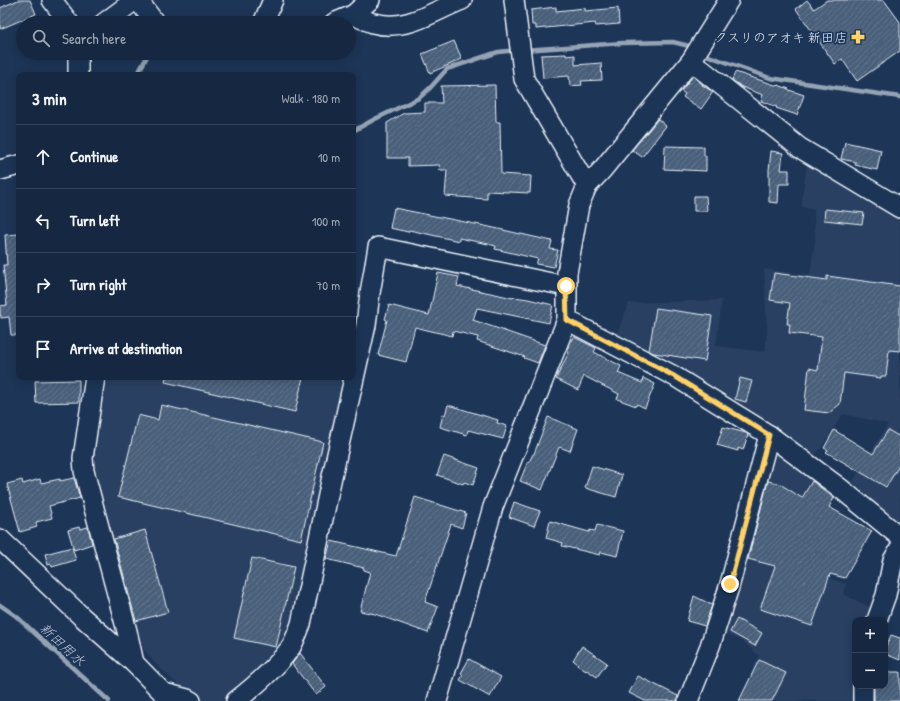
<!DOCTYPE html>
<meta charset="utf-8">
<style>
:root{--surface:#162841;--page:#1f3048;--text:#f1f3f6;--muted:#9ea6b1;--line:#35445a}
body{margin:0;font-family:"Patrick Hand","Klee One",sans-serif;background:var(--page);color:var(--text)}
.controls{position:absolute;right:12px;bottom:12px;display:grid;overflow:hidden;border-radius:8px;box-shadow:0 2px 10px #0003}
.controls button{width:36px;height:36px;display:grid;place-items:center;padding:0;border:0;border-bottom:1px solid var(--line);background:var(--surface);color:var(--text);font:20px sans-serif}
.stop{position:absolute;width:12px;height:12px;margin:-9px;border:3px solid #ffd166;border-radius:50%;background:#fff}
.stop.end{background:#ffd166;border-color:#fff;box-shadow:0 1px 4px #0008}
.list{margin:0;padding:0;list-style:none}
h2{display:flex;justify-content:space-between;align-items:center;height:52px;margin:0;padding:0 16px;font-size:17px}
h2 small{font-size:13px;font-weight:400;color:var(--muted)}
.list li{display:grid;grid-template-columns:26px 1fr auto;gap:12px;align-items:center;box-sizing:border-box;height:64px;padding:0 16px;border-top:1px solid var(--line)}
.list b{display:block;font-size:15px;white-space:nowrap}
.list em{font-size:13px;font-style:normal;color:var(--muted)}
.icon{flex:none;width:22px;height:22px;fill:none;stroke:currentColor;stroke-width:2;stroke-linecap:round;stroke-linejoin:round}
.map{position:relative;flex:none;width:900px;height:701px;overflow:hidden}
.search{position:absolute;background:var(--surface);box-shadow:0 2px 10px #0003;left:16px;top:16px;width:340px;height:44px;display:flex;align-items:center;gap:10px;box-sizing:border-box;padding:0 14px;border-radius:22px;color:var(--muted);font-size:15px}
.panel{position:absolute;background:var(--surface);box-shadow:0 2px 10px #0003;left:16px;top:72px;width:340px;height:308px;border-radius:8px}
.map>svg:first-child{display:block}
</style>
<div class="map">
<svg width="900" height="701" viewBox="0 0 900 701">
<defs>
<pattern id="building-hatch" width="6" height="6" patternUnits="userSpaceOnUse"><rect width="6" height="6" fill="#495e7a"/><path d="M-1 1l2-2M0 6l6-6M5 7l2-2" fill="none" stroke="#63768e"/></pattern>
</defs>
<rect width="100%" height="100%" fill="#1d3557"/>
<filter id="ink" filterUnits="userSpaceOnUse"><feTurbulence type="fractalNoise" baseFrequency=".025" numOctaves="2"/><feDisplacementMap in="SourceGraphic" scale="8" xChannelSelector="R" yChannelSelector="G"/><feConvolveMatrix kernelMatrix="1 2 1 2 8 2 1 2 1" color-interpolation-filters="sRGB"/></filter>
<g filter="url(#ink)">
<g fill="#2a4162">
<polygon points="808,160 900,217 900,527 850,486 888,424 843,414 820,449 813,457 769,424 735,403 699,381 616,336 629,303 722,300 716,346 765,352 767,330 764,269 810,275 815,240 814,210 802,207 803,189"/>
<polygon points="99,377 348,377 287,643 245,687 226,701 205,701 187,693 153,661 135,637 90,474"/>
<polygon points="774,448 836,497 796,566 846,584 843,594 874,609 870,620 855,620 856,701 738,701 759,656 741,640 721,632"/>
</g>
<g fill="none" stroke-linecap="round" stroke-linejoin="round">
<g stroke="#95a4b5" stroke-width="4.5">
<polyline points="524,50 623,43 673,42 689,46 693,48"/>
<polyline points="702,53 706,55 770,78 900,97"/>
<polyline points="137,75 149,53"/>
<polyline points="353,131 375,119 419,98 430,88 447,69 498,52 517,50"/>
<polyline points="0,605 16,616 109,701"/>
</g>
</g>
<g fill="url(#building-hatch)" stroke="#e8f1f8">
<polygon points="18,0 30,0 36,14 0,29 0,8"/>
<polygon points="807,0 814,9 827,0 884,0 900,22 900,51 857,81 842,59 835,64 796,9"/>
<polygon points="556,7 556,11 585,8 585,11 618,8 619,24 596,26 595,23 536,29 536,25 532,25 531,10"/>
<polygon points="454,41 462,59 430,73 422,54"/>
<polygon points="566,54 566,56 575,55 575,65 601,63 602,80 581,81 582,85 570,86 569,76 543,78 541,55"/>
<polygon points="735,72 778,86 778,85 789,89 789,90 804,95 797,115 776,108 777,107 761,101 763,95 742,87 732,80"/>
<polygon points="693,76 703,85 702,85 713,92 701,109 683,97 685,94 681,91"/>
<polygon points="495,85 496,122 500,122 501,174 531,176 530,193 487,191 487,199 445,196 447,170 439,170 440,165 408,166 408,158 387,158 387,123 404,113 425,112 425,103 442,103 441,86"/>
<polygon points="658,119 666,126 642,157 632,150"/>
<polygon points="845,142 881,150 877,170 855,165 856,162 841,159"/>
<polygon points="665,146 704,147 704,156 706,156 706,171 664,169"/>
<polygon points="771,151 783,153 781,170 789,170 789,184 779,184 778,203 769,202 769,170"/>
<polygon points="694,196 706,196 707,211 694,211"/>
<polygon points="394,208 485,226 552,241 550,249 558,250 554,267 536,264 538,259 495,249 496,246 488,244 459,238 459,241 409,230 408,232 390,228"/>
<polygon points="825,209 864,213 862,224 824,220"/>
<polygon points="19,234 19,335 11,335 9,317 1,318 0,312 0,306 7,305 3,265 7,265 5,235"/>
<polygon points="438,273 459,277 457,286 495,294 513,298 514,297 528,299 553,305 549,323 477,308 473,320 545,345 538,363 524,358 525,357 477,341 478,337 453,331 452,336 415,327 406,362 378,355 387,320 385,319 389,305 429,315"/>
<polygon points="774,273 827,280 827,276 900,286 900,351 889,350 886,376 881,376 881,378 844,373 840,404 829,413 804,410 809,368 818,370 822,337 789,333 790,324 787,324 790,303 770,300"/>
<polygon points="656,308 712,316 705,361 654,353 649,351"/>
<polygon points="574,337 596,348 594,352 621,366 618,373 642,383 643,378 655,384 645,408 637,404 636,406 617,399 619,394 584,376 578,390 556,379 569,352 567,351"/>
<polygon points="166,377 303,377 295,412 165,382"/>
<polygon points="740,378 752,381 746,402 735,399"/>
<polygon points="79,380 79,402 36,403 35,381"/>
<polygon points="161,405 323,442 301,540 118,497 138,415 158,420"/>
<polygon points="448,405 498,420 497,423 507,426 503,439 468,430 467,435 440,427 443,414 445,415"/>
<polygon points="548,417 578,429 570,451 559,447 542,490 520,481 528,461 529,462 533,454 534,454"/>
<polygon points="723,427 746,433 748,435 743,450 738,448 738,451 717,445"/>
<polygon points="834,430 873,454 888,430 900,437 900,464 886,487 826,452 828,450 824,448"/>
<polygon points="444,456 479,468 473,485 464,482 463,484 437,475"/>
<polygon points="592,466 622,475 616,497 585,488"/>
<polygon points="74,478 80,498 49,506 52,518 36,522 37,527 20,532 7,484 22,480 23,484 40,479 41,483 60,479 60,481"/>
<polygon points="768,481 780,484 802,498 812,481 834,498 829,507 872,531 845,578 830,574 812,626 760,609 775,566 748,559"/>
<polygon points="415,497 466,513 462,528 451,524 425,602 438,607 428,633 375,614 360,611 370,572 364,570 364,568 326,559 331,541 396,556"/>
<polygon points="514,502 540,511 534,526 509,517"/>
<polygon points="550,521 589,532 590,530 595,531 597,525 623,531 617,556 601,552 600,555 562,546 563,543 546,538"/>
<polygon points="79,527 80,529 88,527 92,544 74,550 68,530"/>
<polygon points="145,530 168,612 136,621 114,539"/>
<polygon points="72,547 76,560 52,567 51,564 48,565 45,554"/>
<polygon points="252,558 294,567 276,647 234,638"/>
<polygon points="694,596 712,605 705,626 687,621"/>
<polygon points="737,619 762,633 755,646 730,632"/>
<polygon points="891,635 900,638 900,660 885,654 885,649"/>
<polygon points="582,646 607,663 597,677 587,670 586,671 577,665 578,664 573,660"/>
<polygon points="300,653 326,687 316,695 292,664"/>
<polygon points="469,659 501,677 490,697 460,680 463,675 461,673"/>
<polygon points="759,660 786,673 772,701 739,701"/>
<polygon points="885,672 900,672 900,701 874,701 874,686 885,686"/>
<polygon points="638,676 678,696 677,701 645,701 629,693"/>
</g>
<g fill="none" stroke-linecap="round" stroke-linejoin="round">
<g stroke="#e8f1f8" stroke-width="22">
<g id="minor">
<polyline points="52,0 69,23"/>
<polyline points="138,0 155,23"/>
<polyline points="514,0 524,79 587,186"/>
<polyline points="353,15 370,0"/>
<polyline points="104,23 135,0"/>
<polyline points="263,23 273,0"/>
<path d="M334 23 353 15C360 18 367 21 373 23 407 32 433 11 462 0"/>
<polyline points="78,53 78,75"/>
<polyline points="691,61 800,148 900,208"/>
<polyline points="0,170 19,165"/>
<polyline points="567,320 674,376 769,435 840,488 900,537"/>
<polyline points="95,377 83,458 84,471 127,631 134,663"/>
<polyline points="0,539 81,616 134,663 171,701"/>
<polyline points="877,620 886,595 893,560 900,548"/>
<polyline points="863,686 863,701"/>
<polyline points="164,693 187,699 191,701"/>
<path d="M236 701C255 686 277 667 291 647 295 640 298 632 301 624L331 481 366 325 370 293 378 247 566 286"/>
<polyline points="437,701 493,507 567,320 567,273 579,205 587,186 602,170 691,61 729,0"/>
<polyline points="688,701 710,646 730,584 769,435"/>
</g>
</g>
<use href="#minor" stroke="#1d3557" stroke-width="19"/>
</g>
</g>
<g fill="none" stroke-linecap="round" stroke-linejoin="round" filter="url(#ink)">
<polyline stroke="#ffd166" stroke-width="5" points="566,286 567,320 674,376 769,435 730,584"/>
</g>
<defs>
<g id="pharmacy-bare" transform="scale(1.08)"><path d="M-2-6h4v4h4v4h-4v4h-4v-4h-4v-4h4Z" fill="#ffd166" stroke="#1d3557" stroke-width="2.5" paint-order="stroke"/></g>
</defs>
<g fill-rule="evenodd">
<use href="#pharmacy-bare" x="858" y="37"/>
</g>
<g text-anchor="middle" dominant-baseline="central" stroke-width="3.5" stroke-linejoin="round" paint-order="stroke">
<g font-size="13" fill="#e8f1f8" stroke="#1d3557" text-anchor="end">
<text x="847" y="37">クスリのアオキ 新田店</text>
</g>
<g font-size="14" font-style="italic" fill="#b7c4d1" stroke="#1d3557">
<text transform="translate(63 644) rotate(43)">新田用水</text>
</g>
</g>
</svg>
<div class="controls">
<button>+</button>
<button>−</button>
</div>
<div class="stop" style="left:566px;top:286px"></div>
<div class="stop end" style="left:730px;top:584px"></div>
<div class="search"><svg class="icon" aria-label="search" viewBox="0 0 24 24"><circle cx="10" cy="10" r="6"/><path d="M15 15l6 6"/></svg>Search here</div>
<section class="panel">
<h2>3 min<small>Walk · 180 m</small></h2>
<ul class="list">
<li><svg class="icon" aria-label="ahead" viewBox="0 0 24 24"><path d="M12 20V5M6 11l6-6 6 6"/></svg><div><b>Continue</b></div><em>10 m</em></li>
<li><svg class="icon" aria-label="left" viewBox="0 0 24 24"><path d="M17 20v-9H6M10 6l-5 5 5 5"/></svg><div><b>Turn left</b></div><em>100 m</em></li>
<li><svg class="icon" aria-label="right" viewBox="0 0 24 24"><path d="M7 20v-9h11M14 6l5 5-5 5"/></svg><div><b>Turn right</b></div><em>70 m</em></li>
<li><svg class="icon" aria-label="arrive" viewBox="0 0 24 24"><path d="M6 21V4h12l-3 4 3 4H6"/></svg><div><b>Arrive at destination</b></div></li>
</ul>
</section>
</div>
